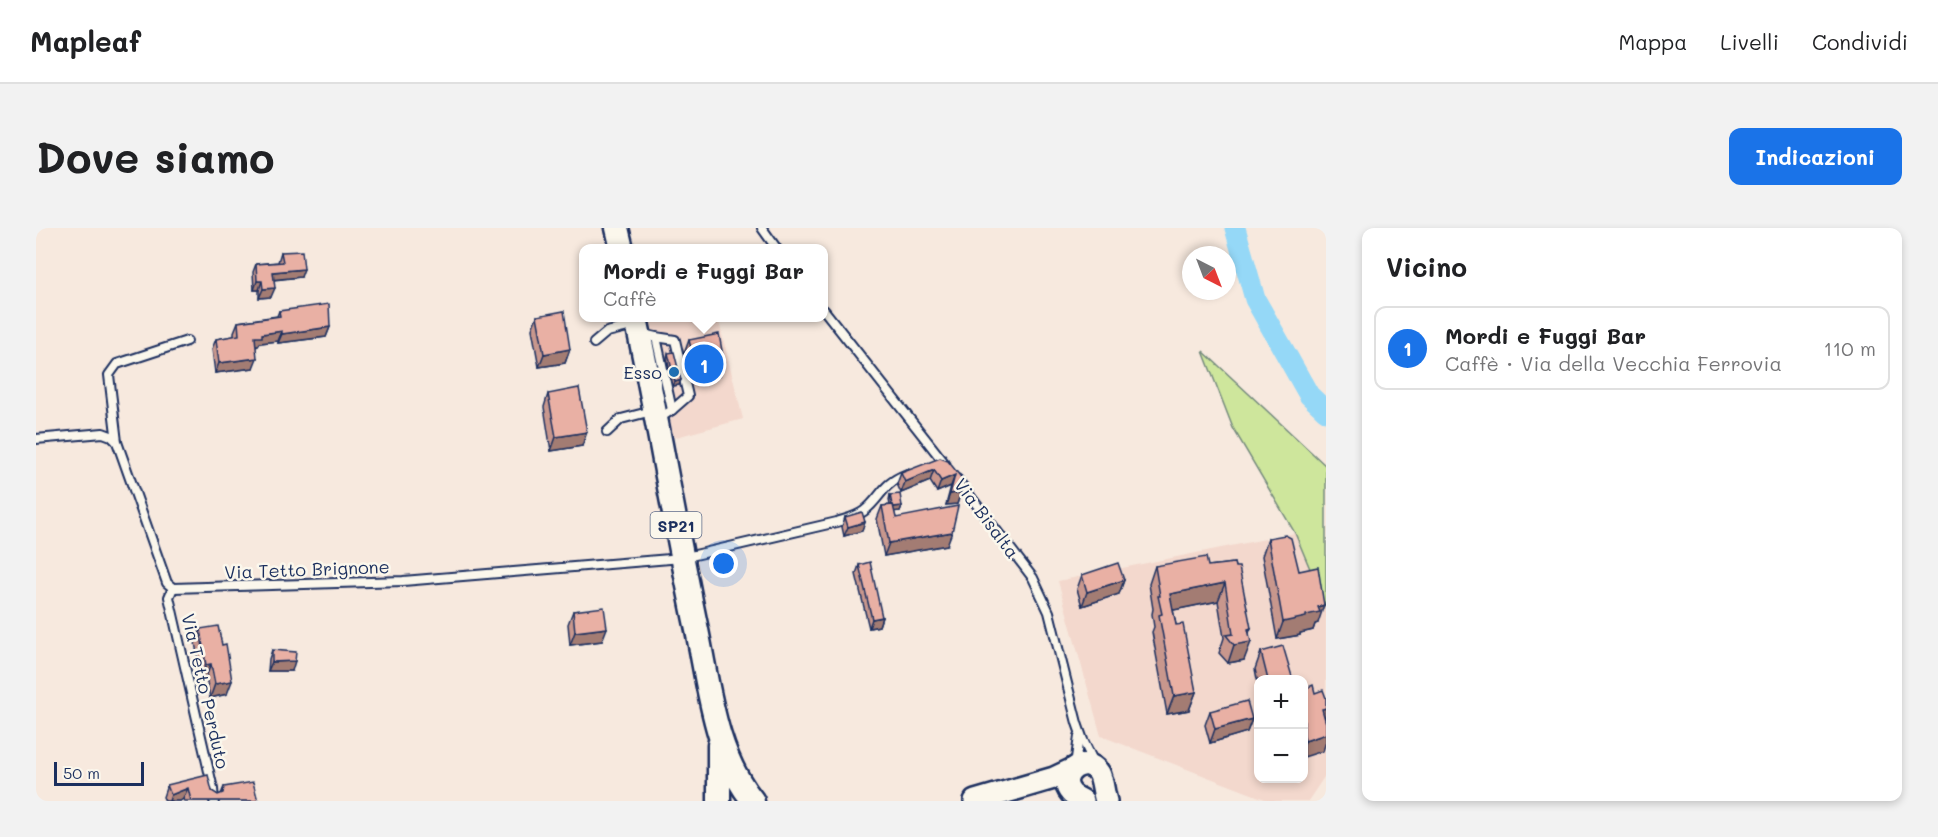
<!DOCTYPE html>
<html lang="it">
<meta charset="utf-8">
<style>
:root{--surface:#fff;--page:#f2f2f2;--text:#202124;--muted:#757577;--line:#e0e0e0;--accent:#1a73e8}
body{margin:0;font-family:Mali,sans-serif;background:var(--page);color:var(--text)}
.controls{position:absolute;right:18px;bottom:18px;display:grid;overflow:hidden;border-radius:12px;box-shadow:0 3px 9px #0003}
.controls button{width:54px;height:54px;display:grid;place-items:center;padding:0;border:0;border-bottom:2px solid var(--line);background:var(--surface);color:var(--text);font:30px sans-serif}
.compass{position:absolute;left:1146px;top:18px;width:54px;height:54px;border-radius:50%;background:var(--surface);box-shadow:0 3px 9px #0003;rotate:138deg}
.scale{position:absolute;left:18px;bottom:15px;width:90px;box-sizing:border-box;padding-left:6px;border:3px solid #1b2f5e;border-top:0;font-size:16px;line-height:21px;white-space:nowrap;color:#1b2f5e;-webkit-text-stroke:4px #fbf7ec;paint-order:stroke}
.you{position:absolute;left:688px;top:336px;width:21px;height:21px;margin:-15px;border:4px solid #fff;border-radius:50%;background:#1a73e8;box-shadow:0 0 0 9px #1a73e833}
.badge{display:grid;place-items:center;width:39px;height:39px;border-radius:50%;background:var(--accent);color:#fff;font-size:20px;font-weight:700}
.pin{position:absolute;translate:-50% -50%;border:3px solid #fff;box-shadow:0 2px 6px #0006}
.popup{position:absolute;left:543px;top:16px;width:249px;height:78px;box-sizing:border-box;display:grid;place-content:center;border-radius:12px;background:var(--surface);filter:drop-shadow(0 2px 4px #0005);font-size:20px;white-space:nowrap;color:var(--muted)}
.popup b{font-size:22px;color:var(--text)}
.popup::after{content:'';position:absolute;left:50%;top:100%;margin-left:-12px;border:12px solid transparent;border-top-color:var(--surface)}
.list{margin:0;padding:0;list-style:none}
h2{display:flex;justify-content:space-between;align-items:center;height:78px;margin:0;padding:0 24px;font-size:26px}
h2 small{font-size:20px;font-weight:400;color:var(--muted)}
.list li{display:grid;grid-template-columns:39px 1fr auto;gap:18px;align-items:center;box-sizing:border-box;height:84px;margin:0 12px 12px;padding:0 12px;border:2px solid var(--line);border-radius:12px}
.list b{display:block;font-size:22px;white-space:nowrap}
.list p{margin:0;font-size:20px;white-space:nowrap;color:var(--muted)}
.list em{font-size:20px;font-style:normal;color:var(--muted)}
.map{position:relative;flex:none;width:1290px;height:573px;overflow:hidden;border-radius:12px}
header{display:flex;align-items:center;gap:36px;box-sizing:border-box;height:84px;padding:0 30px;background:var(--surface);border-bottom:2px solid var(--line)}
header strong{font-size:28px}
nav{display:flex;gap:33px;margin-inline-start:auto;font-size:21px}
.intro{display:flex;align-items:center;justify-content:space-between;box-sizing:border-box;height:144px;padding:0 36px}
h1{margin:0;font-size:42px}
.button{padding:15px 27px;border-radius:12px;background:var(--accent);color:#fff;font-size:21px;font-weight:700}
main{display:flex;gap:36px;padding:0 36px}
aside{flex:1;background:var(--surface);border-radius:12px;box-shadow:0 3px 9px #0003}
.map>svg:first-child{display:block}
</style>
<header>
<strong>Mapleaf</strong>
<nav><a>Mappa</a><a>Livelli</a><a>Condividi</a></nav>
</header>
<div class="intro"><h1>Dove siamo</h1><a class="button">Indicazioni</a></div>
<main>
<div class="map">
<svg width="1290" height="573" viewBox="0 0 1290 573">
<rect width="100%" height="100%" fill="#f7e9de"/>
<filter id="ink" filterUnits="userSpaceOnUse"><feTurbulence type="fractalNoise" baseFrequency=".0167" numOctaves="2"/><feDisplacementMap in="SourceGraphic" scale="12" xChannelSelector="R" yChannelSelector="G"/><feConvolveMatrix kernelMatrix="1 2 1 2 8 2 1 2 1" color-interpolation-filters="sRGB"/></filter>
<g filter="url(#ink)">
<g fill="#f3d8cd" fill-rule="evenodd">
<polygon points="609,90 682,90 707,191 633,211"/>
<path d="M1259 305 1290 379V546L1272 573H1234L1065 508 1022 353ZM1222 452H1268V550H1222Z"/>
</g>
<polygon fill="#cee69c" stroke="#748a7d" stroke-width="1.5" points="1167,123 1290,238 1290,379 1259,305 1197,200"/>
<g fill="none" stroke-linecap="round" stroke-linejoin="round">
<polyline stroke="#95d8f7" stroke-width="21" points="1199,0 1219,71 1273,167 1290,183"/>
<g stroke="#1b2f5e" stroke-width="12">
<g id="lane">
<polyline points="726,0 741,21"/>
<polyline points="788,82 910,237"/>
<polyline points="607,106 620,109 636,182 624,190"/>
<polyline points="620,109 639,112 652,168 636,182"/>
<polyline points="558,115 571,104 600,97"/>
<polyline points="571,204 585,191 616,183"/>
<path d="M0 211 67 205 75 208 81 214 131 355 137 360 367 353 646 330 801 294C810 291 820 289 828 283 846 269 845 256 871 246"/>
<polyline points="81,214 73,147 81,136 151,113"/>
<polyline points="921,251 997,350 1013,384 1041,495 1047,512 1058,535"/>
<polyline points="137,360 133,369 177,561 178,573"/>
<polyline points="1039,538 1043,508"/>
</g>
</g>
<g stroke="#1b2f5e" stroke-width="26">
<g id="secondary">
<polyline points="939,573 1018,550 1035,542"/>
<path d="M1047 573C1043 570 1038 569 1035 565 1019 547 1050 524 1063 545 1067 553 1067 564 1070 573"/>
</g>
</g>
<g stroke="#1b2f5e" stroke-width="27">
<g id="primary">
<polyline points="581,0 586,21"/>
<path d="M600 90C622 193 639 298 661 402 673 460 679 526 717 573"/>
<polyline points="683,517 683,573"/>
</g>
</g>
<use href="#lane" stroke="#fbf7ec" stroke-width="8"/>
<use href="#secondary" stroke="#fbf7ec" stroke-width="21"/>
<use href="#primary" stroke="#fbf7ec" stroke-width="22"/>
</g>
<g fill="#c8978d" stroke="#1b2f5e" stroke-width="1.5">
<polygon points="245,24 265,49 238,52 235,69 223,70 223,62 218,62 217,44 220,36 242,34"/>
<polygon points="243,83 294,99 290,109 242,115 242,113 224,115 222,118 220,119 217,140 179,145 176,121 180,111 198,108 198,104 202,94 241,88"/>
<polygon points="501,88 534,121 529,135 503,139 496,101"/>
<polygon points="653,112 688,134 683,148 655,153 648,126"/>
<polygon points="632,125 643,157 637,158 631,130"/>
<polygon points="512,166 546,218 515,223 508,179"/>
<polygon points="912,233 925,264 921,276 910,277 915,258 901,264 894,253 865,265 861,256 865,245"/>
<polygon points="854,267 866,278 864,283 858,283 860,290 911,317 848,328 841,291 846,278 854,277 853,272"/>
<polygon points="809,289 829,294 826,303 808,308 806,299"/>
<polygon points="1232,310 1263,343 1282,395 1279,396 1277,402 1264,405 1264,407 1241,411 1226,328"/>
<polygon points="1198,335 1213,405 1208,432 1192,435 1183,425 1188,410 1182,373 1137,382 1140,397 1160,464 1153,482 1131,486 1116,404 1118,399 1116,386 1117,381 1113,356 1119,338 1172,338"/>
<polygon points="823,337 846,389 843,398 833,400 820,346"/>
<polygon points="1046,347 1088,352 1083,366 1046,378 1041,361"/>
<polygon points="537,383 566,413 534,417 532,396"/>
<polygon points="164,401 191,466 174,470 170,449 165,450 159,414"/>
<polygon points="236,422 256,443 232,443 233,431"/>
<polygon points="1225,424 1257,452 1222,452 1222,456 1219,441"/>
<polygon points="1174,483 1216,491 1211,504 1174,515 1169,497"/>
<polygon points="131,557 176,563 182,567 185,566 188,559 222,573 148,573 147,571 144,573 129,573 127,569"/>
</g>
<g fill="#a37b73" stroke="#1b2f5e" stroke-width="1.5">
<polygon points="268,41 265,49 234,52 237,44"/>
<polygon points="221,53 226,53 223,62 218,62"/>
<polygon points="239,60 235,69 223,70 227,61"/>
<polygon points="294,99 290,109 242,115 246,106"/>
<polygon points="246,103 242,113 224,115 222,118 215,119 219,109 226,106"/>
<polygon points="534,121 529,135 503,139 508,126"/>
<polygon points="221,130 217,140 179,145 183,135"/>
<polygon points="688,134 683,148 655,153 660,140"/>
<polygon points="645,152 643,157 637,158 639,154"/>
<polygon points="551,204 546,218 515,223 520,209"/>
<polygon points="898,242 894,253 865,265 869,254"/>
<polygon points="919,247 915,258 901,264 905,253"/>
<polygon points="925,264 921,276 910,277 914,266"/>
<polygon points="866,278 864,283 855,284 856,279"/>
<polygon points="829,294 826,303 808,308 812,299"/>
<polygon points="916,304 911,317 848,328 853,315"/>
<polygon points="1088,352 1083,366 1046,378 1051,364"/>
<polygon points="1189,355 1182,373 1128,384 1134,366"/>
<polygon points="1288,377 1282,395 1279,396 1277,402 1264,405 1264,407 1241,411 1247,394 1270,387 1282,379"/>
<polygon points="846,389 843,398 833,400 836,391"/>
<polygon points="571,400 566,413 534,417 539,404"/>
<polygon points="1215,400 1209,415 1215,414 1208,432 1192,435 1198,417 1212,401"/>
<polygon points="259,433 256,443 232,443 236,434"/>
<polygon points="175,436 170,449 165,450 170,437"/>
<polygon points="196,453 191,466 174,470 179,456"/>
<polygon points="1160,464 1153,482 1131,486 1138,468"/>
<polygon points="1290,480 1290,487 1287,496 1286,481"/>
<polygon points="1216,491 1211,504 1174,515 1179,501"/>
<polygon points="1290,506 1290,514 1287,523 1268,529 1268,518 1269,513"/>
<polygon points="152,560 147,571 144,573 133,573 135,567"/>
</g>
<g fill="#e9b0a4" stroke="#1b2f5e" stroke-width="1.5">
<polygon points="266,23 268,41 237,44 239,60 227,61 226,53 221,53 220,36 247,34 245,24"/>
<polygon points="293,76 294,99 246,106 246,103 226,106 226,109 219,109 221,130 183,135 180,111 203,107 202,94 244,88 243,83"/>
<polygon points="528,83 534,121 508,126 501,88"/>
<polygon points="683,106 688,134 660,140 653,112"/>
<polygon points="638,124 645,152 639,154 632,125"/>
<polygon points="543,160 551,204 520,209 512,166"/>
<polygon points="904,230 912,233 928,253 925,264 914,266 919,247 905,253 898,242 869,254 865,245"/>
<polygon points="864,266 866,278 858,279 857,277 856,277 854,267"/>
<polygon points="857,277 860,290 922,278 916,304 853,315 846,278"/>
<polygon points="826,284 829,294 812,299 809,289"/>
<polygon points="1249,307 1255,310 1263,343 1282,339 1288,377 1282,379 1284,384 1270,387 1270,389 1247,394 1232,310"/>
<polygon points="1170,329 1172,338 1198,335 1199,339 1203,339 1215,400 1212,401 1215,414 1198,417 1190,407 1197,406 1189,355 1134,366 1140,397 1147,396 1160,464 1138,468 1123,387 1126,386 1122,368 1124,368 1119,338"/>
<polygon points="834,334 846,389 836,391 823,337"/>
<polygon points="1082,335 1088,352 1051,364 1046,347"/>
<polygon points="568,379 571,400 539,404 537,383"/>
<polygon points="182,398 186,417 190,416 196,453 179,456 175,436 170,437 164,401"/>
<polygon points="1247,418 1257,452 1232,452 1225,424"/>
<polygon points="236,422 260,424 259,433 236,434"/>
<polygon points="1277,457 1279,465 1287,462 1290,470 1290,480 1286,481 1290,495 1290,506 1269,513 1268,507 1268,461"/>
<polygon points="1211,473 1216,491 1179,501 1174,483"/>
<polygon points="172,547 176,563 182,567 187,565 188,559 217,554 222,573 155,573 152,560 135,567 131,557"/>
</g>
</g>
<circle fill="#1f6fb2" stroke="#fbf7ec" stroke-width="2" cx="638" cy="144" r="6"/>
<g text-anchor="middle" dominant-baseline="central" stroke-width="5" stroke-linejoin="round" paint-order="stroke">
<rect fill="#fbf7ec" stroke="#5e6b89" stroke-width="1.5" x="614.5" y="284" width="51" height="26" rx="4.5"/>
<g font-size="16" font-weight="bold" fill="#1b2f5e">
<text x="640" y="297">SP21</text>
</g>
<g font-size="18" fill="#1b2f5e" stroke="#fbf7ec" text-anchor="end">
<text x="626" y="144">Esso</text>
</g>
<g font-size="18" fill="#1b2f5e" stroke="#fbf7ec">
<text transform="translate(951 290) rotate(53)">Via Bisalta</text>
<text transform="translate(271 341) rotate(-2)">Via Tetto Brignone</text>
<text transform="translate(170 463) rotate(77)">Via Tetto Perduto</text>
</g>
</g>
</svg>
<div class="controls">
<button>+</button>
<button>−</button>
</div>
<svg class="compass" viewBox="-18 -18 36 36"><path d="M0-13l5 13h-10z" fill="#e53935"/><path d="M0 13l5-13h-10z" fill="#757577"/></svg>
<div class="scale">50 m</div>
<div class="you"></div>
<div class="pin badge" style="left:668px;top:136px">1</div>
<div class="popup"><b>Mordi e Fuggi Bar</b>Caffè</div>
</div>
<aside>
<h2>Vicino<small></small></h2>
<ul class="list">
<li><span class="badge">1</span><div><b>Mordi e Fuggi Bar</b><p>Caffè · Via della Vecchia Ferrovia</p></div><em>110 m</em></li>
</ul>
</aside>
</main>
